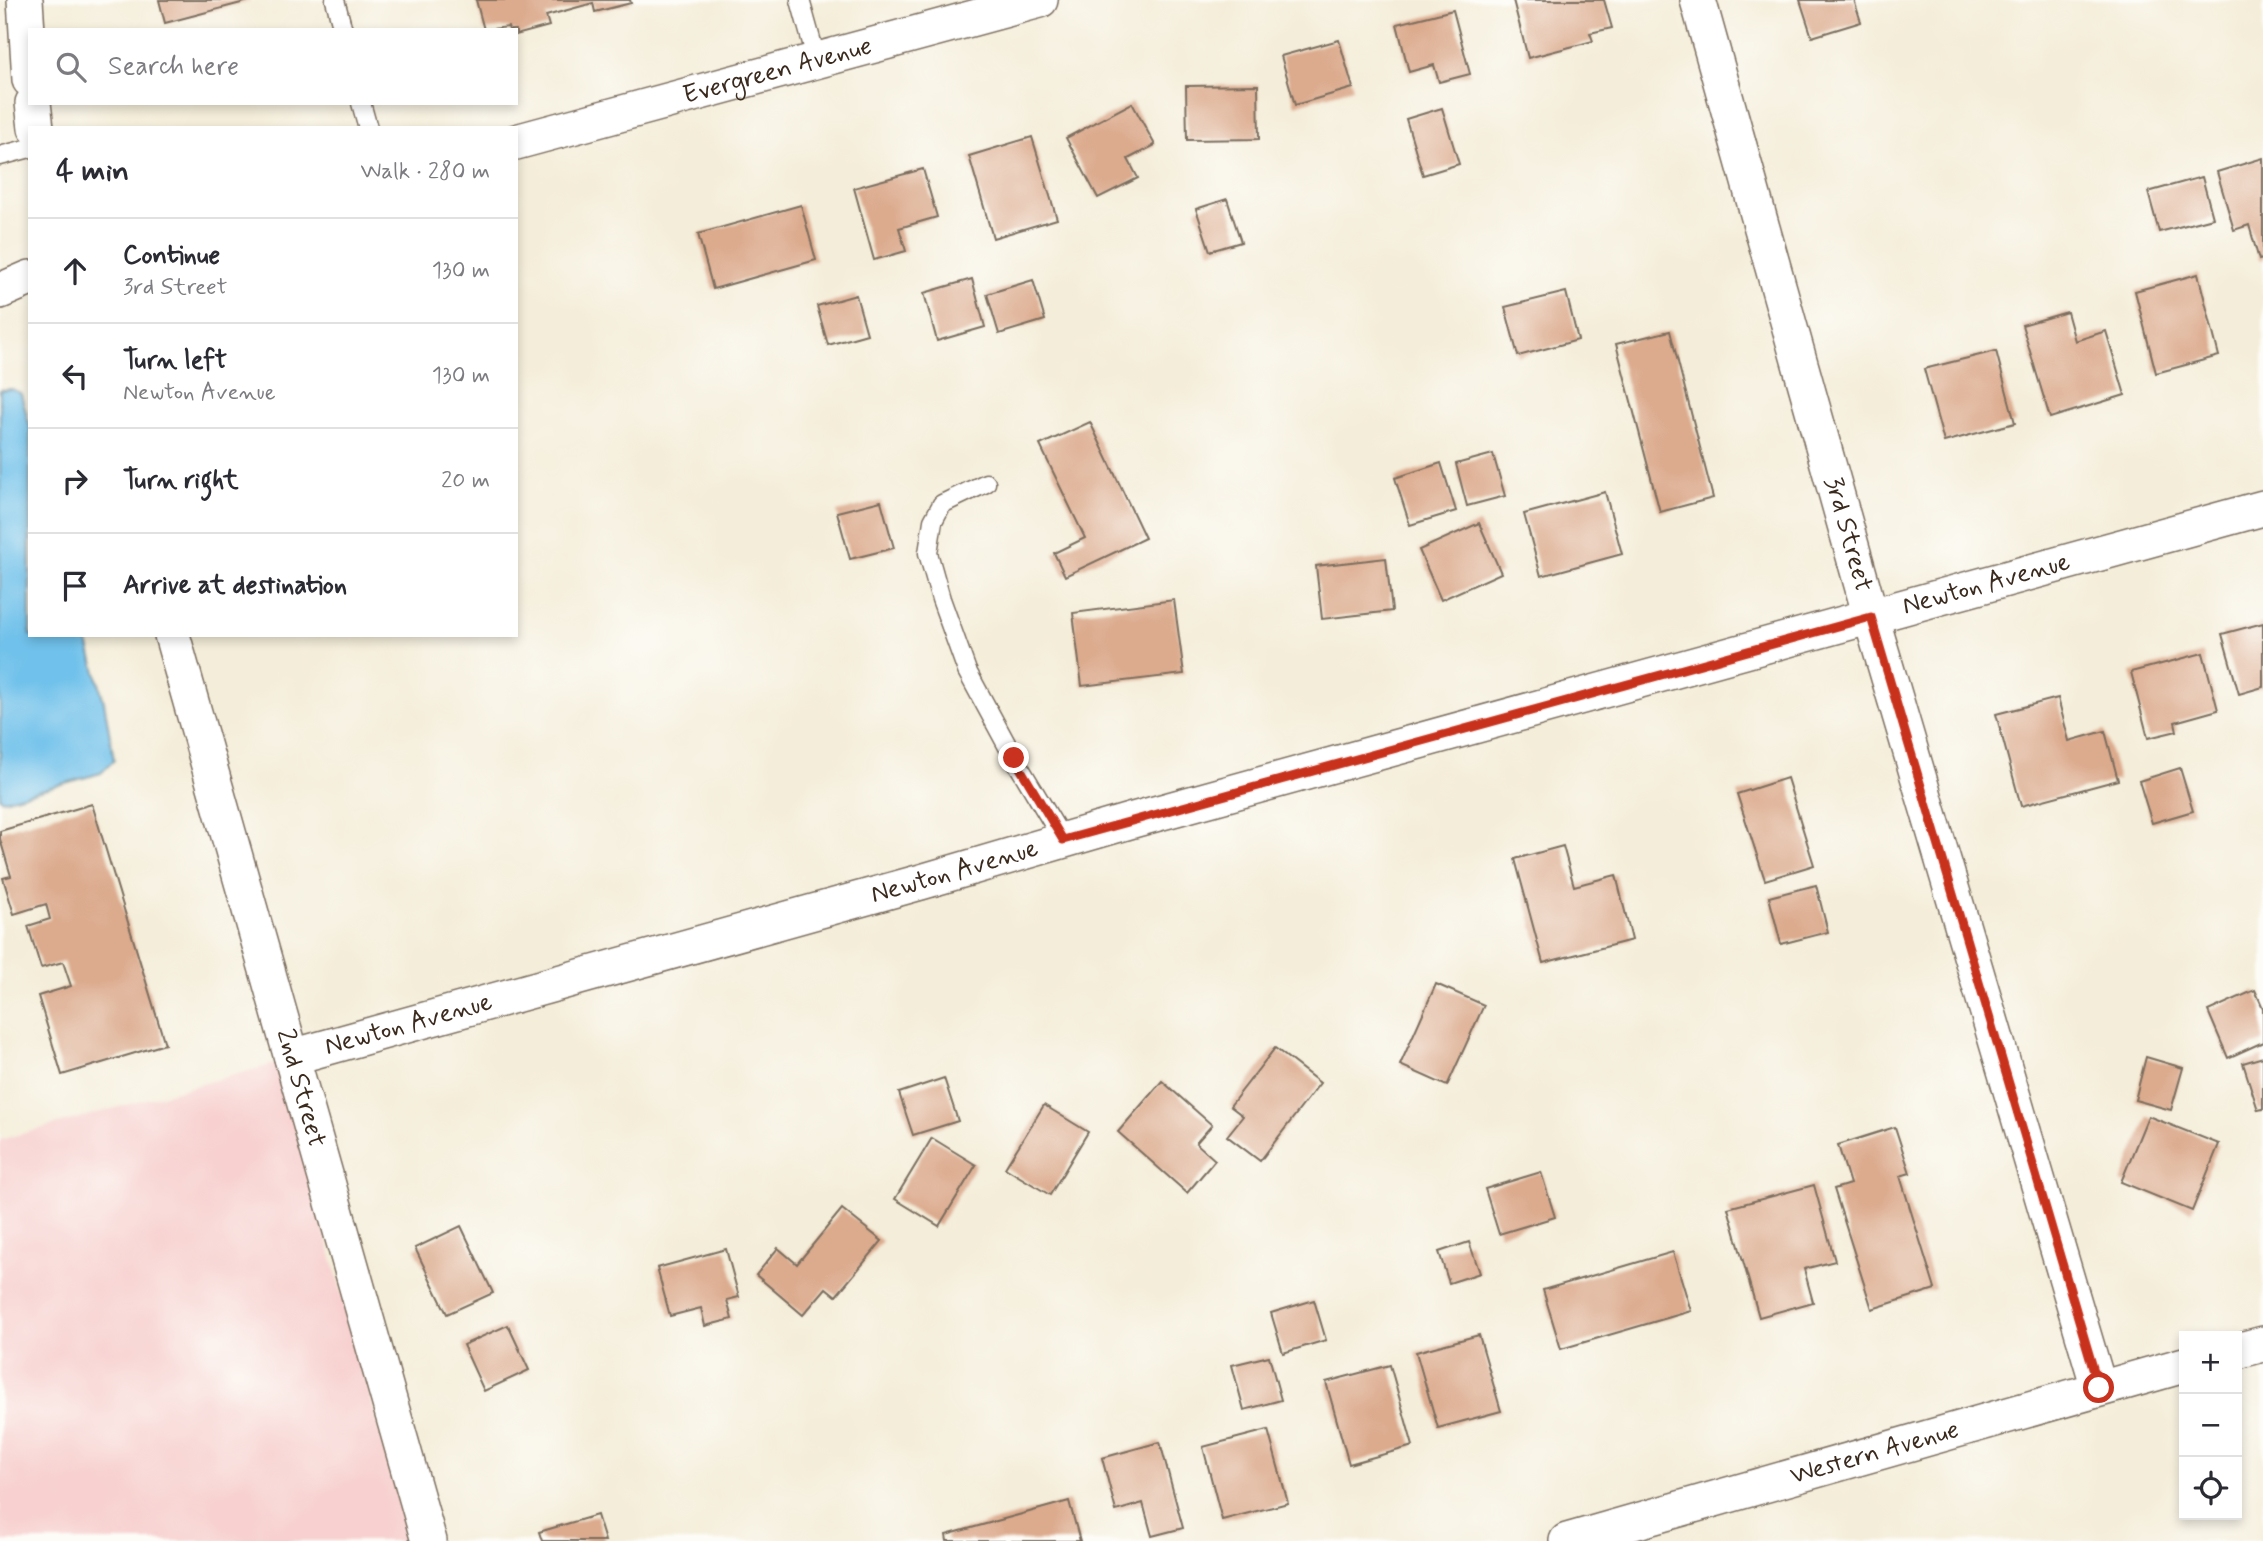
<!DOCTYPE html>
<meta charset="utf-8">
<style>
:root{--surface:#fff;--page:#f2f2f3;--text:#2b2b33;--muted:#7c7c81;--line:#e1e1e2}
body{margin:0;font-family:Mynerve,sans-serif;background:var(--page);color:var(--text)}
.controls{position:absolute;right:21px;bottom:21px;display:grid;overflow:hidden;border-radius:0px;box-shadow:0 4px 10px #0003}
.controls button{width:63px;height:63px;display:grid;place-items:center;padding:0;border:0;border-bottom:2px solid var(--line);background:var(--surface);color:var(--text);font:35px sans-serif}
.stop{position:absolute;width:21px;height:21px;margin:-16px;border:5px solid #c8321e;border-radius:50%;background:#fff}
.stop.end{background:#c8321e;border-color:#fff;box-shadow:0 2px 7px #0008}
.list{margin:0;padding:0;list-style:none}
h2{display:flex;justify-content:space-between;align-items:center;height:91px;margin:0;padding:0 28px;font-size:30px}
h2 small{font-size:23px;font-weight:400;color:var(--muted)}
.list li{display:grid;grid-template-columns:46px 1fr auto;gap:21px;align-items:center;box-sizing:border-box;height:105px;padding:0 28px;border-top:2px solid var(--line)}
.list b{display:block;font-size:26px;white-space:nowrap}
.list p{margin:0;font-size:23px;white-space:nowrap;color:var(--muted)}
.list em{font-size:23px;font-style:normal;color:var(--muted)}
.icon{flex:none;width:38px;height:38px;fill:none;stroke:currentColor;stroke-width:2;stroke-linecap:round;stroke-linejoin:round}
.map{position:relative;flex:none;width:2263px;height:1541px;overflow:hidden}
.search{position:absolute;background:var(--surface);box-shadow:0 4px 10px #0003;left:28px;top:28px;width:490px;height:77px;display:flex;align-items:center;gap:18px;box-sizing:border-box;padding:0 24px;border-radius:0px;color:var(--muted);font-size:26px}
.panel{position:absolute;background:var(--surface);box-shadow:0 4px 10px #0003;left:28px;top:126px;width:490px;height:511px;border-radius:0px}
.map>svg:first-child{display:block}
</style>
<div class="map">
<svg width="2263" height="1541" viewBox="0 0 2263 1541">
<rect width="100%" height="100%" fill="#fdfcf7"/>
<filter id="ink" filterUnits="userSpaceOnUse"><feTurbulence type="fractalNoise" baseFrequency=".0143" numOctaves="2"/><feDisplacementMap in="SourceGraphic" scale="14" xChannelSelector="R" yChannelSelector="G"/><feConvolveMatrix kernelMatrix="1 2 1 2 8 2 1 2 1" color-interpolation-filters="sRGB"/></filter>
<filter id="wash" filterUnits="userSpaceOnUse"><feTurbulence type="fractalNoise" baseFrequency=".00686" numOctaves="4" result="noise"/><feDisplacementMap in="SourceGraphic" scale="28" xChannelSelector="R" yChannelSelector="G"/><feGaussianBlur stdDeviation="1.57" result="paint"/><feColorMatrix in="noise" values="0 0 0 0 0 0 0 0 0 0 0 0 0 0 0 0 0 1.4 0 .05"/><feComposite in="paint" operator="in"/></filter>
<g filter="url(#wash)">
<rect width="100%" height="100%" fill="#f4edd9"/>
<polygon fill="#f7d0cf" points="278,1063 410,1541 0,1541 0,1140"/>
<polygon fill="#6fc1eb" stroke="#557684" stroke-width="2" points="12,389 21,394 30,427 30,635 86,635 104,702 114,760 101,773 4,800 0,798 0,390"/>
<g id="blocks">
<g fill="#dcaa8d">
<polygon points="159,0 249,0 249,1 165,23"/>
<polygon points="476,0 630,0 631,3 595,12 593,3 546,16 549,26 516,35 516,30 509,30 508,27 484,30"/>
<polygon points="1513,0 1604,0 1612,28 1590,33 1593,41 1528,58"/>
<polygon points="1800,0 1854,0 1861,22 1812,37"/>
<polygon points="1453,10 1470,74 1439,82 1434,65 1409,72 1397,24"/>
<polygon points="1339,40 1353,88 1295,105 1281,56"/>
<polygon points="1258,85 1259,139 1187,140 1186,86"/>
<polygon points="1132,103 1155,145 1128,159 1138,178 1098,198 1066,138"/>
<polygon points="1442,108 1459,164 1423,175 1406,119"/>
<polygon points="1032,137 1057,219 993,238 969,156"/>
<polygon points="2263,158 2263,259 2259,260 2249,225 2234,230 2217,172"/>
<polygon points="923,169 937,217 899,228 906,251 874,260 854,188"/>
<polygon points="2202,177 2213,218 2159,232 2148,192"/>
<polygon points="1227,199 1241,242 1210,251 1196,209"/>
<polygon points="801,205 816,260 713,289 698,234"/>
<polygon points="2198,274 2219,356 2156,373 2135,291"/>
<polygon points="972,279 985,327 937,341 924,293"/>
<polygon points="1033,280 1045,320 999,334 987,294"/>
<polygon points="1566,292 1578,340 1518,356 1505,307"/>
<polygon points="856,295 867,334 828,345 817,306"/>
<polygon points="2067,312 2075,341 2106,331 2125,395 2050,418 2022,325"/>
<polygon points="1670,331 1713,498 1660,512 1616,344"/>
<polygon points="1996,351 2015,423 1944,442 1924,369"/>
<polygon points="1090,422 1145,538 1065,576 1054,553 1085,538 1040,445"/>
<polygon points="1493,454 1505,496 1467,506 1456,464"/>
<polygon points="1441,463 1456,511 1410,525 1395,478"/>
<polygon points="1605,492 1622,554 1541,576 1524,514"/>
<polygon points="881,501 894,548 850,559 837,512"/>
<polygon points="1479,523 1501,573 1441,600 1419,550"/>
<polygon points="1386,558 1392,611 1322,619 1316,566"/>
<polygon points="1174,600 1184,674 1082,686 1073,613"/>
<polygon points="2263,623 2263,687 2239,694 2222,634"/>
<polygon points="2203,653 2218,710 2175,722 2177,731 2148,738 2131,672"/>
<polygon points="2058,698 2069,741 2105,731 2118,780 2021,806 1996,714"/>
<polygon points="2180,768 2193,811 2152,823 2139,781"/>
<polygon points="1787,778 1814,865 1765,880 1737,794"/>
<polygon points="92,804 165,1044 62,1075 38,996 71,986 63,962 41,968 28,926 50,919 46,904 14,914 3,878 11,876 0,839 0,831"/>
<polygon points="1563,846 1574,886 1616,875 1632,940 1543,963 1515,859"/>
<polygon points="1816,885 1828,932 1781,944 1769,897"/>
<polygon points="1436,984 1484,1005 1447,1086 1400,1065"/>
<polygon points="2255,990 2263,1008 2263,1042 2228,1058 2208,1011"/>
<polygon points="1275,1048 1320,1083 1260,1161 1227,1136 1243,1116 1230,1106"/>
<polygon points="2146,1057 2183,1068 2171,1110 2135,1100"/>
<polygon points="2263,1057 2263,1109 2258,1110 2243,1063"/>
<polygon points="944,1078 958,1121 913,1135 899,1093"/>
<polygon points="1162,1081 1212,1125 1196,1143 1215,1160 1187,1193 1118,1132"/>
<polygon points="1044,1105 1088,1132 1050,1195 1005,1168"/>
<polygon points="2148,1116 2219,1144 2192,1211 2121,1182"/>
<polygon points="1895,1127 1910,1173 1900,1176 1935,1289 1872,1309 1834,1189 1850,1184 1838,1145"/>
<polygon points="932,1138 976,1165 939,1226 895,1199"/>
<polygon points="1541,1172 1555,1217 1499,1234 1485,1189"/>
<polygon points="1814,1185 1835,1261 1804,1269 1813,1302 1759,1317 1728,1208"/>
<polygon points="842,1209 882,1241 836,1296 826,1288 803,1315 756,1275 778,1248 797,1264"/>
<polygon points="461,1226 493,1293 447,1314 415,1248"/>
<polygon points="1469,1242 1480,1273 1449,1283 1439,1252"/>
<polygon points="726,1249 739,1297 727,1300 732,1319 705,1326 701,1308 670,1316 657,1268"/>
<polygon points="1673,1252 1691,1311 1561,1349 1543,1290"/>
<polygon points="1314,1300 1326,1340 1283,1353 1271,1313"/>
<polygon points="508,1325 529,1370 484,1391 463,1345"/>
<polygon points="1479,1335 1501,1411 1438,1428 1416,1352"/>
<polygon points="1269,1356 1281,1400 1244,1410 1232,1365"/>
<polygon points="1390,1365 1413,1446 1349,1464 1326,1382"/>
<polygon points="1268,1430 1288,1503 1222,1520 1203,1447"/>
<polygon points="1160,1442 1183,1528 1152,1536 1143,1503 1116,1511 1102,1458"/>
<polygon points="1069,1501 1080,1541 947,1541 946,1535"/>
<polygon points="597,1515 605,1541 542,1541 539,1532"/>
</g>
</g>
</g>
<g filter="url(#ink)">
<use href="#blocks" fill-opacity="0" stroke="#7c6e5f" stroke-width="2"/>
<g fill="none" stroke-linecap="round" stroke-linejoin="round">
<g stroke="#7c6e5f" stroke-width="21">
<g id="lane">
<polyline points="335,0 343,30"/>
<polyline points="800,0 817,61"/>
<polyline points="361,103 368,128"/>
<polyline points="0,156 30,148"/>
<polyline points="986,483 942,504 933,521 928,553 941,599 967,671 1014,758 1063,840"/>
</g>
</g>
<g stroke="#7c6e5f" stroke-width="38">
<g id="street">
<polyline points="25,0 30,80"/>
<path id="s1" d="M1698 0 1871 617 2099 1388"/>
<polyline points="33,103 36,128"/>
<path id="s2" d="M516 142 1040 0"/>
<polyline points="0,291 30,278"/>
<path id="s3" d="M172 635 429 1541"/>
<path id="s4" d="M292 1057 921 882 1133 820 2263 508"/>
<polyline points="2237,1351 2263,1344"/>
<path id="s5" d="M1567 1541 2184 1365"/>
</g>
</g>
<use href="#lane" stroke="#fff" stroke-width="18"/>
<use href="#street" stroke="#fff" stroke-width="35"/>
</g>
</g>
<g fill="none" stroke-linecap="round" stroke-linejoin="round" filter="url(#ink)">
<polyline stroke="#c8321e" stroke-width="9" points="1014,758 1063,840 1871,617 2099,1388"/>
</g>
<g text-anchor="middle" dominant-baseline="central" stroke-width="7" stroke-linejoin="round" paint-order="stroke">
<g font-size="26" fill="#3b2a1e" stroke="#fdfcf7">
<text stroke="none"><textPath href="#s2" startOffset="271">Evergreen Avenue</textPath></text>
<text stroke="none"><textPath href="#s1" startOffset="555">3rd Street</textPath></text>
<text stroke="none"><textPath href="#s4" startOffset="1759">Newton Avenue</textPath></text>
<text stroke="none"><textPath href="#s4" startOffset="688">Newton Avenue</textPath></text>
<text stroke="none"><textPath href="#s4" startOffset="121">Newton Avenue</textPath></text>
<text stroke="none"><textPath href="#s3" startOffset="471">2nd Street</textPath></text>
<text stroke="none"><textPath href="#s5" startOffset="320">Western Avenue</textPath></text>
</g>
</g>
</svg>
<div class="controls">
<button>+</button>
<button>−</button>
<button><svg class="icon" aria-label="locate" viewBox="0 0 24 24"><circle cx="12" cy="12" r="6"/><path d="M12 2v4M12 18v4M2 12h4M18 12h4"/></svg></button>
</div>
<div class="stop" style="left:2099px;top:1388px"></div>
<div class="stop end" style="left:1014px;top:758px"></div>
<div class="search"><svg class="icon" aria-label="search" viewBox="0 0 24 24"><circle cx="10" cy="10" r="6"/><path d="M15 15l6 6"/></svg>Search here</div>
<section class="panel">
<h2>4 min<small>Walk · 280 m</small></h2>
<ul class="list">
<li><svg class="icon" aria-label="ahead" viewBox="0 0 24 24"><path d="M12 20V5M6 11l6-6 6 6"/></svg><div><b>Continue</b><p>3rd Street</p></div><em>130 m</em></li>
<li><svg class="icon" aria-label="left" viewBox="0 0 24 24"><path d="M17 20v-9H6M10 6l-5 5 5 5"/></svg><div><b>Turn left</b><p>Newton Avenue</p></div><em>130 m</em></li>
<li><svg class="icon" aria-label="right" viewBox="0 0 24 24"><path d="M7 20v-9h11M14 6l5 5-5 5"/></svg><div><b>Turn right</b></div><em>20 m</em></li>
<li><svg class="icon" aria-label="arrive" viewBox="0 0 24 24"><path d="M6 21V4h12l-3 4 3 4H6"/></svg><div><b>Arrive at destination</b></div></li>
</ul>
</section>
</div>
